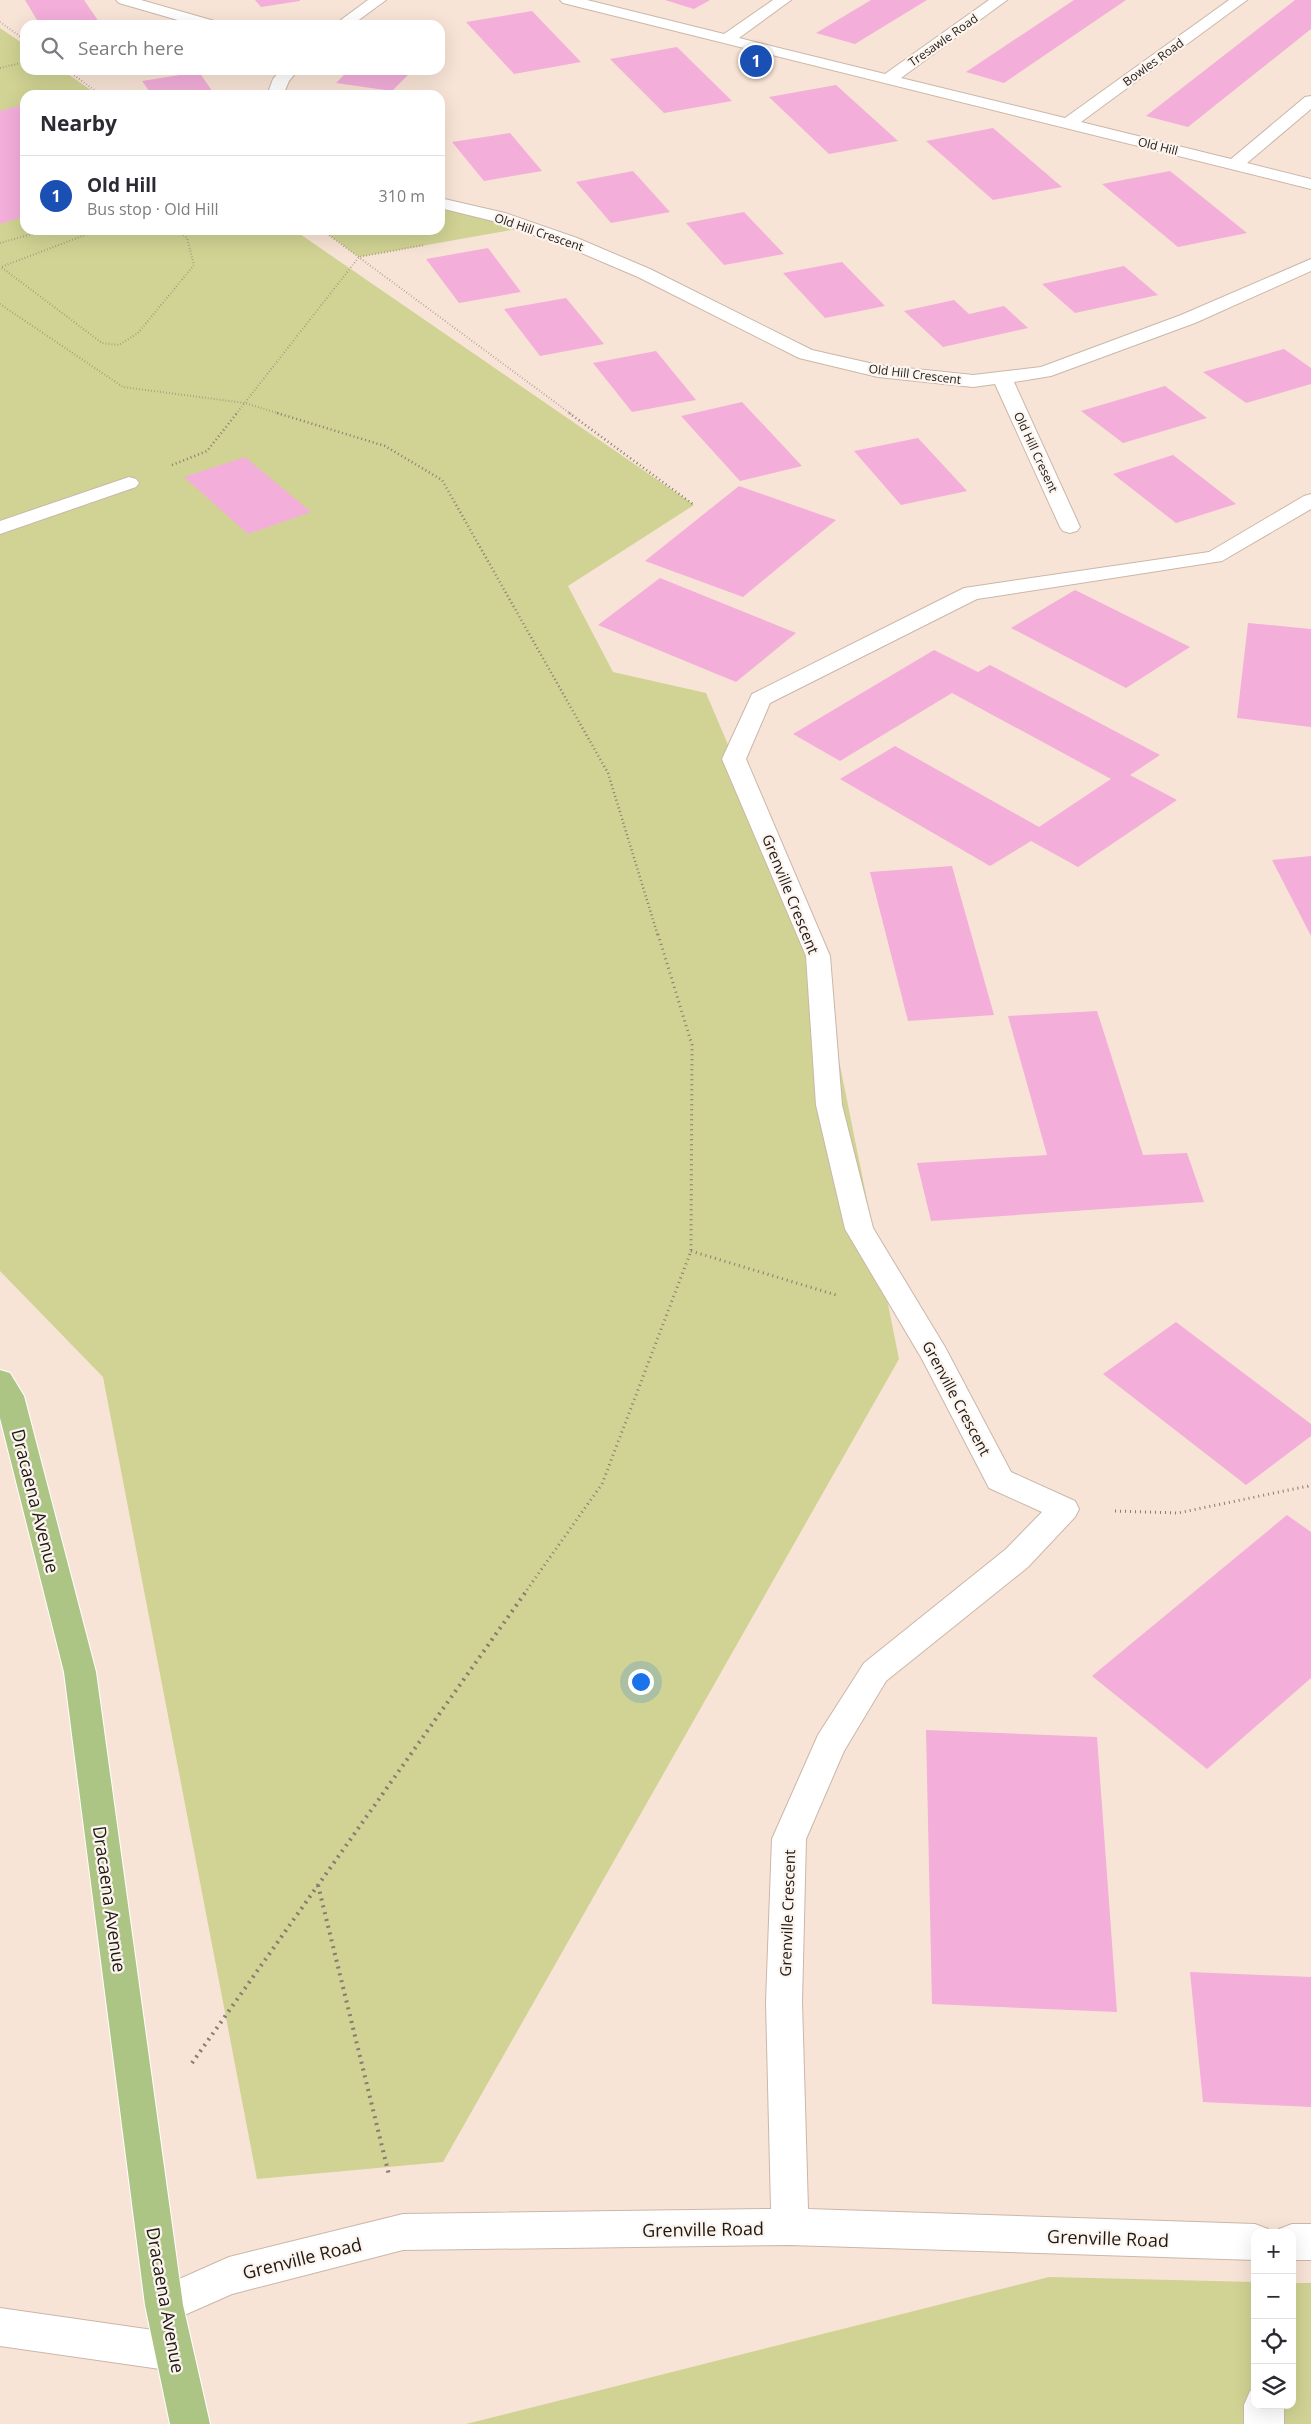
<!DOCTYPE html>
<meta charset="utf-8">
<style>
:root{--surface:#fff;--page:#f2f2f3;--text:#2b2b33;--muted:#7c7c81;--line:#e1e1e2;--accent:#db2777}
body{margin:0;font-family:"Open Sans",sans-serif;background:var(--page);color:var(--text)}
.controls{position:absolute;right:15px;bottom:15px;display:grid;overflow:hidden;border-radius:10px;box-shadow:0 5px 20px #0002}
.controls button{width:45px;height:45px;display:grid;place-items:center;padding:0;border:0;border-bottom:1px solid var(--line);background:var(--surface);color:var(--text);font:25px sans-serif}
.you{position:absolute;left:640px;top:1681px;width:18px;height:18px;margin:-12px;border:4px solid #fff;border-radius:50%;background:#1a73e8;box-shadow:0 0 0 8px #1a73e833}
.badge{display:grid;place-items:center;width:32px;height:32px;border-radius:50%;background:var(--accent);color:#fff;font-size:16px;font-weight:700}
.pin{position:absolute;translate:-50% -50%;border:2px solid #fff;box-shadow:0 1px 5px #0006}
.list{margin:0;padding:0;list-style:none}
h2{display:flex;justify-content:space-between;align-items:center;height:65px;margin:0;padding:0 20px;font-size:21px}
h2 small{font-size:16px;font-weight:400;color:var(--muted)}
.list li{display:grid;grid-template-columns:32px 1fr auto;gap:15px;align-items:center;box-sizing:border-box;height:80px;padding:0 20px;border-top:1px solid var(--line)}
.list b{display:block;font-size:19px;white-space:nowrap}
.list p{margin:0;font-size:16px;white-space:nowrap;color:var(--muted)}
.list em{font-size:16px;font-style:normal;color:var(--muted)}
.icon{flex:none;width:28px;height:28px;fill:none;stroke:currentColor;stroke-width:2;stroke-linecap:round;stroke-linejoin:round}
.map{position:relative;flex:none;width:1311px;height:2424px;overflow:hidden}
.search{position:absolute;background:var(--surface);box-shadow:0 5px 20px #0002;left:20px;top:20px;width:425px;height:55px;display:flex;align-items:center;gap:12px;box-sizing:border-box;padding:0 18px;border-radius:15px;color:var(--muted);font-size:19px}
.panel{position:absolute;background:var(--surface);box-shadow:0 5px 20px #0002;left:20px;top:90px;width:425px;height:145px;border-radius:15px}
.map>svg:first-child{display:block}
</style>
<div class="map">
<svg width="1311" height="2424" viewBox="0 0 1311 2424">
<rect width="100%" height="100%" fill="#f8e4d6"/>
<g fill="#d0d393">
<polygon points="0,28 25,45 25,70 62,70 98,95 25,95 25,230 294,230 694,505 568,586 613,672 706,693 818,956 899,1359 443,2162 257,2179 103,1377 0,1271"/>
<polygon points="440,203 529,227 359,257 322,230 440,230"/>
<polygon points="1049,2277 1255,2282 1255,2405 1292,2405 1292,2283 1311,2283 1311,2424 466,2424"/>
</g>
<g fill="#f3aeda">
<polygon points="25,0 84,0 99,22 80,25 40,25"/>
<polygon points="255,0 300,0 300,1 261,7"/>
<polygon points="665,0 710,0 694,9"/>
<polygon points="871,0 927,0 855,44 816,33"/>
<polygon points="1074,0 1126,0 1004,83 966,72"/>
<polygon points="1295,0 1311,0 1311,29 1188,127 1146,116"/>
<polygon points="532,11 581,62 514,74 466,22"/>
<polygon points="677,47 732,101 664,113 610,59"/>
<polygon points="100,70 125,70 125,71 103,75"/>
<polygon points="349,70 413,70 392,91 336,83"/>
<polygon points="199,72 215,95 152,95 142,81"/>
<polygon points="836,85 898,141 829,154 769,97"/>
<polygon points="25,104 25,216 0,224 0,111"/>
<polygon points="993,128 1062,187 993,200 926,141"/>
<polygon points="510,133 542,171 484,181 452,142"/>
<polygon points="633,171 670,212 611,223 576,182"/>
<polygon points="1170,171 1247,233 1178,247 1102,184"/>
<polygon points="744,212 784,254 724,265 686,223"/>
<polygon points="488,248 521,292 459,303 426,259"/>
<polygon points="842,262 885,306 825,318 783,273"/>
<polygon points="1124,266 1158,295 1075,313 1042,284"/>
<polygon points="566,298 604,344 540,356 504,309"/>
<polygon points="954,300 969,314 1004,306 1028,328 943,347 904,311"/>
<polygon points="1284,349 1311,368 1311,384 1246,403 1203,372"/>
<polygon points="656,351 696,400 632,412 593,363"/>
<polygon points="1165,386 1207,418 1123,443 1081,411"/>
<polygon points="742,402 802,466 740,481 681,416"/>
<polygon points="918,438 967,491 901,505 854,451"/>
<polygon points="1173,455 1236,504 1176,523 1113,474"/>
<polygon points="245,457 311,512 248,534 184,477"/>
<polygon points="739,486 836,520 743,597 645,561"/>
<polygon points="660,578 796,633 736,682 598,625"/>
<polygon points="1075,590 1190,647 1126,688 1011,628"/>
<polygon points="1248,623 1311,629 1311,727 1237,718"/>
<polygon points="934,650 978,672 990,665 1160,755 1130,775 1177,800 1078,867 1031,841 990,866 840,779 895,746 1039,827 1111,779 952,693 840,761 793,734"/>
<polygon points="1311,856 1311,936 1272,860"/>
<polygon points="952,866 994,1015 908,1021 870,872"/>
<polygon points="1097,1011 1143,1155 1187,1153 1204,1202 931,1221 917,1163 1047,1155 1008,1016"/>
<polygon points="1176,1322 1311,1424 1311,1436 1246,1485 1103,1374"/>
<polygon points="1287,1515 1311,1532 1311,1678 1207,1769 1092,1676"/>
<polygon points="926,1730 1097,1737 1117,2012 932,2004"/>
<polygon points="1190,1972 1311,1977 1311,2107 1203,2102"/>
</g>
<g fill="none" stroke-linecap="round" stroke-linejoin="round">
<g stroke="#cab7a9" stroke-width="2">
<g id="minor">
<polygon points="116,0 141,0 218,22 220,25 195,25 119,3"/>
<polygon points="368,0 386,0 352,25 334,25"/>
<polygon points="560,0 587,0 724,34 773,0 791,0 739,38 885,74 989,0 1007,0 901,78 1065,118 1229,0 1247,0 1081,122 1231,159 1305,97 1311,96 1311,109 1247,163 1311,179 1311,189 563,3"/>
<polygon points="281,70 298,70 289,81 283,95 267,95 273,79"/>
<polygon points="440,198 505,213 577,238 650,269 812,350 878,365 973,375 1041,367 1181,315 1311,259 1311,271 1195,323 1051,376 1014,382 1080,527 1077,531 1070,533 1063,531 1060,527 995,384 973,387 878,377 799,358 638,277 565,246 493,221 440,208"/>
<polygon points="129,477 136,479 139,483 136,487 0,534 0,521"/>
<polygon points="1311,494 1311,509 1222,561 977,599 770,703 746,759 830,956 842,1105 873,1228 945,1347 1011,1472 1075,1501 1079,1509 1075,1517 1028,1567 886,1681 844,1751 806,1839 802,2002 808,2209 1255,2224 1268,2229 1270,2233 1255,2233 1255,2260 790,2245 403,2250 232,2294 164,2324 150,2318 145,2305 150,2292 229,2257 403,2214 771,2209 766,2002 772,1839 818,1735 864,1663 1006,1549 1042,1512 989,1488 922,1359 845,1229 816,1105 806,956 722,759 752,694 964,588 1209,552 1304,496"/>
<polygon points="1292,2224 1311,2224 1311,2260 1292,2260 1292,2233 1277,2233 1279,2229"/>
<polygon points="0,2308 174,2333 188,2338 193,2352 188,2366 174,2371 0,2346"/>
<polygon points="1255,2389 1255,2405 1284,2405 1284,2424 1244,2424 1244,2405 1250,2391"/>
</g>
</g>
<g stroke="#fff" stroke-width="2">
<polygon id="major" points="0,1370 10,1373 24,1396 96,1672 183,2305 210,2424 170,2424 145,2305 64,1672 0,1418"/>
</g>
<g stroke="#887b72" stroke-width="2" stroke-dasharray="0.5 2.5" stroke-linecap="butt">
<polyline points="0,22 25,40"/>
<polyline points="0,68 25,62"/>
<polyline points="67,70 101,95"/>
<polyline points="98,230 1,267 102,343 119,345 138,333 194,265 187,238 176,230"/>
<polyline points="322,230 571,414"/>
<polyline points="0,243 46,230"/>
<polyline points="0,304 123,387 245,403 281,414"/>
<polyline points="236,414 359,257 425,245"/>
</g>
<g stroke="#887b72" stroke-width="2.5" stroke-dasharray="1 3" stroke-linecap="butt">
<polyline points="277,413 385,446 442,480 608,773 658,936"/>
<polyline points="569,413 694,505"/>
<polyline points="172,465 207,451 237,413"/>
</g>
<g stroke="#887b72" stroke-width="3" stroke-dasharray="1 4" stroke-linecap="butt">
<polyline points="691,1251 836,1295"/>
<polyline points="1115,1511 1178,1513 1308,1486 1311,1483"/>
<polyline points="524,1594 602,1484 691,1251 692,1045 658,934"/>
</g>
<g stroke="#887b72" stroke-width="4" stroke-dasharray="2 5" stroke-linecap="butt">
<polyline points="318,1885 389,2175"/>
<polyline points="192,2063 525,1593"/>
</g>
<use href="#minor" fill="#fff" fill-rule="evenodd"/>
<use href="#major" fill="#acc585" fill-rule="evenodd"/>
</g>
<g text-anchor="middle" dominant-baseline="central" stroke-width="4.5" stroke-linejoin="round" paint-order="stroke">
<g font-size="12" fill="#1f1813" stroke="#fcf4ee">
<text transform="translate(943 40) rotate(-35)">Tresawle Road</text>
<text transform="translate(1153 62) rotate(-36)">Bowles Road</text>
<text transform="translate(1158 146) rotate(14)">Old Hill</text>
<text transform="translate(539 232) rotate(19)">Old Hill Crescent</text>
<text transform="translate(915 374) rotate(7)">Old Hill Crescent</text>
<text transform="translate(1036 452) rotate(65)">Old Hill Cresent</text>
</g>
<g font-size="15" fill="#1f1813" stroke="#fcf4ee">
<text transform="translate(791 894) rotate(68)">Grenville Crescent</text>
<text transform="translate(957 1398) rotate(62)">Grenville Crescent</text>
<text transform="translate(787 1913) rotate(-88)">Grenville Crescent</text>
</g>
<g font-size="18" fill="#1f1813" stroke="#fcf4ee">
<text transform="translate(36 1501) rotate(76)">Dracaena Avenue</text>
<text transform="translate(110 1899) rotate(82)">Dracaena Avenue</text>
<text transform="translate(703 2229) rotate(-1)">Grenville Road</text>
<text transform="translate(1108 2238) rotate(2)">Grenville Road</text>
<text transform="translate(302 2258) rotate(-14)">Grenville Road</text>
<text transform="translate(166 2300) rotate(80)">Dracaena Avenue</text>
</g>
</g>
</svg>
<div class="controls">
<button>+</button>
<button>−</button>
<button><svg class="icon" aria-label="locate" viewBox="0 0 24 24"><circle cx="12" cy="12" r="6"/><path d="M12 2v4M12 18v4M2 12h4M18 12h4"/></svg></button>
<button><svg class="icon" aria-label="layers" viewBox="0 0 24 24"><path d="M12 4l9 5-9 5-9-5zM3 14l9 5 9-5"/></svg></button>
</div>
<div class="you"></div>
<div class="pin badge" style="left:756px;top:61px;background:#1a4fb4">1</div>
<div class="search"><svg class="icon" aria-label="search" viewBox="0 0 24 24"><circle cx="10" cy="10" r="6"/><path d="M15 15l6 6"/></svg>Search here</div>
<section class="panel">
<h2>Nearby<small></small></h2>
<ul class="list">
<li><span class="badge" style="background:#1a4fb4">1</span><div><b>Old Hill</b><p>Bus stop · Old Hill</p></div><em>310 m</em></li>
</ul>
</section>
</div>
